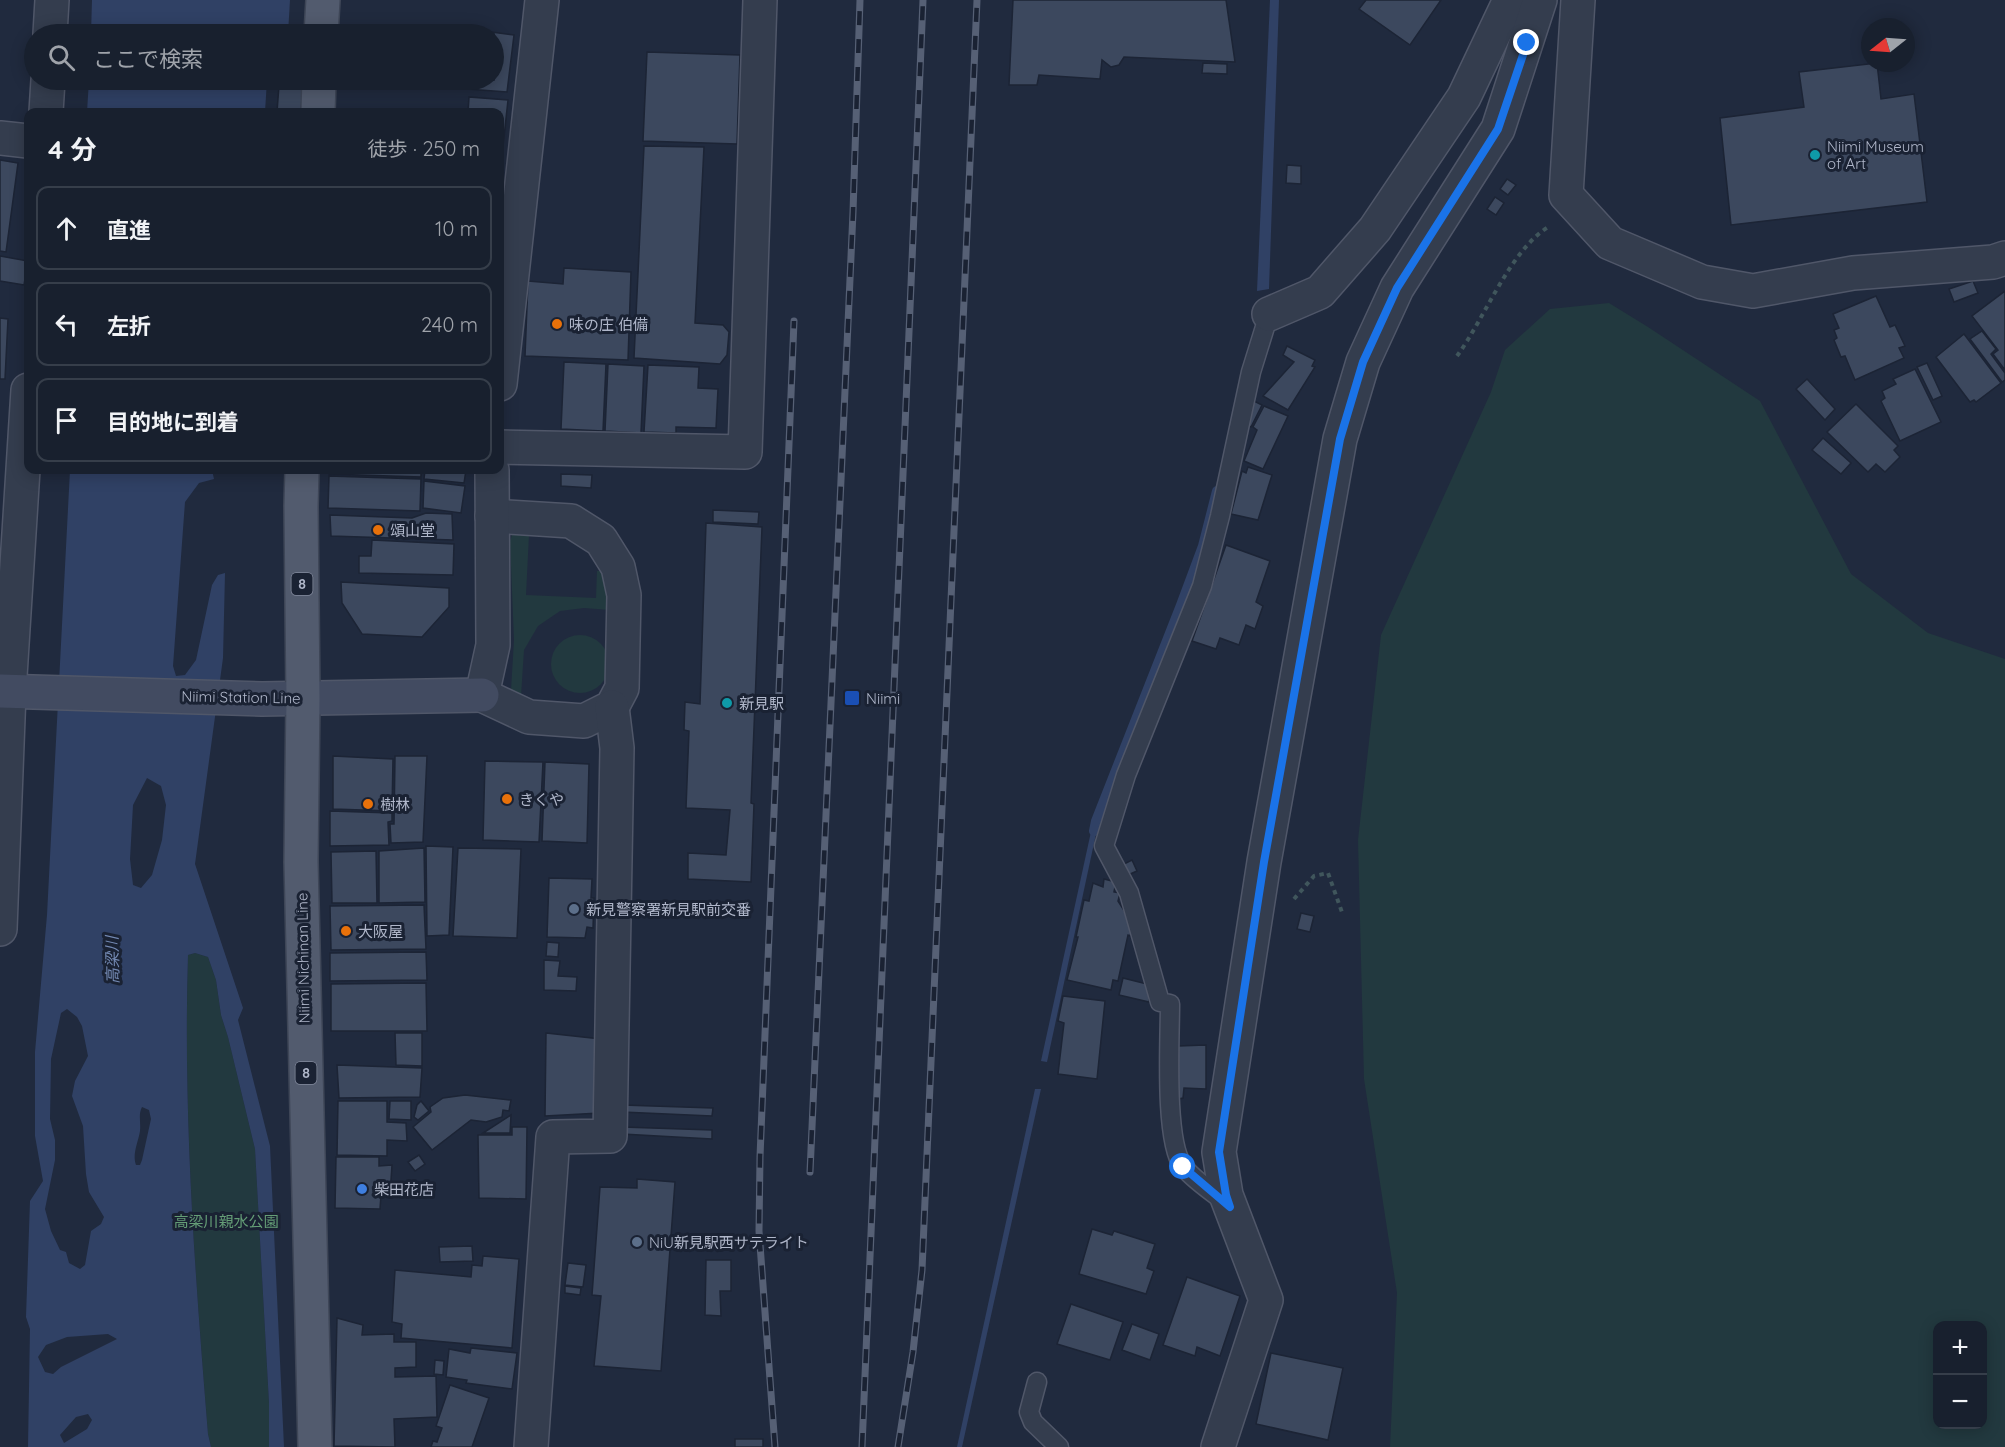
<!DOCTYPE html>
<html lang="ja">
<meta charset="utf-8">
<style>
:root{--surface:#18202e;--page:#212836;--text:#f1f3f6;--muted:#9fa3aa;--line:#363e4a}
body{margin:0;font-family:Quicksand,"Noto Sans JP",sans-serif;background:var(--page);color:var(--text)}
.controls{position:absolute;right:18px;bottom:18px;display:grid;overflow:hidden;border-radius:12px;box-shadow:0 3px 15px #0003}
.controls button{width:54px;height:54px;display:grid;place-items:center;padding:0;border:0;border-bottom:2px solid var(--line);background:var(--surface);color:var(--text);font:30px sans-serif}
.compass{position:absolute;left:1861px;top:18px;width:54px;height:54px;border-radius:50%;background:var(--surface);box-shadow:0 3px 15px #0003;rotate:253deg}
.stop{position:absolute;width:18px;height:18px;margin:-14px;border:4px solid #1a73e8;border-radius:50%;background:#fff}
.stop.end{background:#1a73e8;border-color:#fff;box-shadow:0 2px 6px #0008}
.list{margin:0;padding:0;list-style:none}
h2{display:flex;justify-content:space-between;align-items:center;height:78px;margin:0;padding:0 24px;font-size:26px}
h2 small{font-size:20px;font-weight:400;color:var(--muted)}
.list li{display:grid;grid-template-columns:39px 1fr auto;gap:18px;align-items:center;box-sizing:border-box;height:84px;margin:0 12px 12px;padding:0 12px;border:2px solid var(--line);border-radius:12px}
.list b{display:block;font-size:22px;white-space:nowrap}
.list em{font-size:20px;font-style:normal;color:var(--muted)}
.icon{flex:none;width:33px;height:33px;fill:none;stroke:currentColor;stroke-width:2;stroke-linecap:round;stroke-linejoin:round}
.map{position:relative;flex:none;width:2005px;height:1447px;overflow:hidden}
.search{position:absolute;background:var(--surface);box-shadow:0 3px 15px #0003;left:24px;top:24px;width:480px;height:66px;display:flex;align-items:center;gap:15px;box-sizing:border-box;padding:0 21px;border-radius:33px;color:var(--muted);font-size:22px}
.panel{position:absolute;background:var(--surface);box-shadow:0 3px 15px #0003;left:24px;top:108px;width:480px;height:366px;border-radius:12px}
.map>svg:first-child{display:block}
</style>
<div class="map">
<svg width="2005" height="1447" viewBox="0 0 2005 1447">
<rect width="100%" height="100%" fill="#202a3e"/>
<g fill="#22393f" fill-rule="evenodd">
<path d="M1609 303 1648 327 1760 401 1851 574 1928 633 2005 659V1447H1390L1397 1293 1364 1079 1358 840 1381 635 1491 392 1505 350 1550 309ZM1938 1326H1982V1424H1938Z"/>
<polygon points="516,533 529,535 526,595 596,598 597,571 601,571 605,575 610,610 584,608 560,611 538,626 524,650 521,696 511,690 514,640 510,541 512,535"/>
<circle cx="580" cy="664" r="29"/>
<path d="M195 953 208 957 216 980 221 1015 228 1037 255 1149 269 1403V1447H211L208 1434C195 1274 183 1115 188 955Z"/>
</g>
<g fill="#304165" fill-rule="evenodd">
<polygon points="92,0 290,0 288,34 91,34"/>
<polygon points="1270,0 1279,0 1269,289 1257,291"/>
<polygon points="89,80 267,80 265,112 87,112"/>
<path d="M70 470H212L214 479 199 483 185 502 173 666 176 676 185 675 196 660 212 585 218 575 225 573 223 658 195 864 243 1008 238 1020 270 1146 284 1447H269V1403L255 1149 228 1037 221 1015 216 980 208 957 195 953 188 955C183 1115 195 1275 208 1434L211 1447H28L30 1329 26 1317 30 1201 43 1181 35 1136V1052L47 915ZM147 778 161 786 166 805 162 840 152 875 141 888 133 885 130 859 133 805ZM67 1009 77 1017 82 1026 88 1056 75 1081 72 1096 83 1126 86 1174 89 1192 104 1217 101 1224 91 1231 85 1265 80 1269 69 1263 66 1252 60 1250 51 1231 45 1209 55 1160V1140L50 1119 51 1059 61 1013ZM142 1107 149 1110 151 1119 142 1160 140 1165H136C132 1154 138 1143 140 1131 141 1122 138 1115 142 1107ZM108 1334 117 1339 61 1367 53 1374 45 1372 38 1357 46 1345 67 1337ZM88 1414 92 1420 87 1429 64 1443 60 1435 76 1417Z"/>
<polygon points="1094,818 1099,820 1047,1062 1041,1061"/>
<polygon points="1035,1089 1041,1089 962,1447 957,1447"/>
</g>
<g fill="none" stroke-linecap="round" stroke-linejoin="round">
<polyline stroke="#304165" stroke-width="10" points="1094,831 1096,821 1181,605 1203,546 1217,491"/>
</g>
<g fill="#3c485e" stroke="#1c2435" stroke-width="1.5">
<polygon points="1013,0 1226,0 1235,62 1124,57 1119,65 1111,67 1102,60 1100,79 1039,75 1037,85 1009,85"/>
<polygon points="1366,0 1441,0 1410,45 1359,9"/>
<polygon points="469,29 514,35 507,92 440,87 441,80 494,80 494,34 469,34"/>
<polygon points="647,52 740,55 737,144 643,141"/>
<polygon points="1203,63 1227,64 1227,74 1202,73"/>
<polygon points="1877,63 1881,99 1914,94 1927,202 1731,225 1720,118 1804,107 1799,72"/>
<polygon points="353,80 430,80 429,86 353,82"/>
<polygon points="279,85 303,85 301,112 277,112"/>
<polygon points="469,97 508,100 500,174 500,112 468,112"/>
<polygon points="644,146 704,147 695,323 723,325 729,332 727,355 720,364 634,358"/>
<polygon points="0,160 18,163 6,252 0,251"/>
<polygon points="1287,165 1301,166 1301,184 1286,183"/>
<polygon points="1507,179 1516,185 1508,195 1500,189"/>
<polygon points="1495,197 1504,203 1496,215 1487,209"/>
<polygon points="0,256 28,261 24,285 0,281"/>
<polygon points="564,268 631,272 628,360 525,356 528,281 563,284"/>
<polygon points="1973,281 1978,293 1954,302 1949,289"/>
<polygon points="2005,291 2005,370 1993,354 1998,350 1972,316"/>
<polygon points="1876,296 1890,327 1895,325 1905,346 1899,348 1904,358 1855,380 1845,356 1841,357 1834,340 1837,338 1834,330 1839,328 1833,314"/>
<polygon points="0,318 8,319 5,379 0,379"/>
<polygon points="1982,331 1996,349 1991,354 2005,373 2005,380 2002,382 1970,339"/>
<polygon points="1964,334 2001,383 1976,402 1974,400 1970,402 1936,357"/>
<polygon points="1287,346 1315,360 1312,366 1315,367 1288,410 1263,396 1294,362 1283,355"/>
<polygon points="564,362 606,364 603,431 561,429"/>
<polygon points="1927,363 1942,396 1933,400 1917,367"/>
<polygon points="608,364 644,366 641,433 605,431"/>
<polygon points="648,365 699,367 698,388 718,389 716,428 676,427 676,433 644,432"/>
<polygon points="1915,369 1941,422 1900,441 1881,401 1885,398 1882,391 1896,384 1893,379"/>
<polygon points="1807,379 1835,409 1825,420 1796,389"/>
<polygon points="1252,400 1262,405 1251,427 1249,426"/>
<polygon points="1856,404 1898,446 1894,450 1900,457 1885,472 1876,464 1868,472 1827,432"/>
<polygon points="1264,406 1288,416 1263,469 1244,461 1257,430 1253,427"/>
<polygon points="1823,438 1851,463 1841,474 1812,450"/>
<polygon points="1248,467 1272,475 1258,520 1231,514 1242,471 1246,473"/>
<polygon points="329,470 421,470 421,477 329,474"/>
<polygon points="425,470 466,470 464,483 424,479"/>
<polygon points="561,474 592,475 591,488 561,486"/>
<polygon points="329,476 421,479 420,511 328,508"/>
<polygon points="424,481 465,486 461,513 423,508"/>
<polygon points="713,510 759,512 758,524 713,522"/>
<polygon points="426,513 452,514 453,540 331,536 330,515 412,518"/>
<polygon points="706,523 762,527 751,803 754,804 751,882 688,879 688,853 726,855 730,810 686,808 689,731 684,730 685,702 700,704"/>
<polygon points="372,540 454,544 453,575 359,573 359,556 371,556"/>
<polygon points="1226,545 1270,561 1256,602 1263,606 1255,629 1246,625 1239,645 1220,638 1216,649 1192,641"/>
<polygon points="341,582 449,588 449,607 422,637 362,634 342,603"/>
<polygon points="333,756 393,759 392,811 333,809"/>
<polygon points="395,756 427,756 423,842 391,843 390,824 394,824"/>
<polygon points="485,761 543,762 539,842 483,840"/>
<polygon points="545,762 589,764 587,843 542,841"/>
<polygon points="330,811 392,813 392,821 388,822 389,845 330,846"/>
<polygon points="426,846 453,847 449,935 427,936"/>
<polygon points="424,848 425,902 379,903 379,851"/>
<polygon points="458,848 521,849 517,938 453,936"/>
<polygon points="376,851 377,903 332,903 331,852"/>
<polygon points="1132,860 1137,871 1128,875 1122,865"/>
<polygon points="549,878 592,879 591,898 594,898 593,928 587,927 585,938 547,937"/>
<polygon points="1104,879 1116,882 1114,892 1120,893 1118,901 1125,912 1130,912 1132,929 1130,936 1128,935 1118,981 1113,980 1111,990 1067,980 1078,937 1076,937 1084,900 1089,901 1093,883 1103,887"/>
<polygon points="424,905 426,949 331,950 330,906"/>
<polygon points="1301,913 1314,916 1310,932 1297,929"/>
<polygon points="547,942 559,943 558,957 546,956"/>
<polygon points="426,952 427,980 330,981 330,953"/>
<polygon points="544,960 560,961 558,976 577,977 576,991 544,990"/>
<polygon points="1123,978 1151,985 1149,1002 1119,995"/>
<polygon points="426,983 427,1031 331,1031 331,984"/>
<polygon points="1063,996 1105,1001 1097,1079 1058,1074 1064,1023 1058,1021"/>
<polygon points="395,1033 422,1033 422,1066 396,1065"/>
<polygon points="546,1033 601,1039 600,1113 545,1116"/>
<polygon points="1206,1045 1206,1089 1184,1088 1183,1098 1178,1099 1178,1046"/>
<polygon points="337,1065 422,1068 420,1097 339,1098"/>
<polygon points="465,1095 511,1100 509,1111 503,1110 502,1117 486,1122 471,1120 432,1150 413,1127 431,1112 430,1107 443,1098"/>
<polygon points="338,1101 387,1101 387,1122 406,1123 407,1141 387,1140 387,1156 337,1155"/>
<polygon points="390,1101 411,1101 411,1120 389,1119"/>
<polygon points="421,1101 429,1111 418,1120 414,1117 417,1105"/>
<polygon points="622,1105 713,1108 712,1116 622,1112"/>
<polygon points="511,1115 510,1133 483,1133"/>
<polygon points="512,1127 527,1127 526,1199 479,1198 478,1135 512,1135"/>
<polygon points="622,1127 712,1130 712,1139 622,1134"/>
<polygon points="419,1155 425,1164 415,1171 408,1162"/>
<polygon points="336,1157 379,1157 379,1166 392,1165 390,1195 381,1195 380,1209 335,1208"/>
<polygon points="637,1179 675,1182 661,1371 594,1366 601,1296 592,1295 600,1187 637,1188"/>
<polygon points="1092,1229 1112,1235 1114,1231 1155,1244 1147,1268 1154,1271 1146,1294 1079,1274"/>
<polygon points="472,1246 473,1261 440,1262 439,1247"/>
<polygon points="483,1256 519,1259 512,1348 401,1338 402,1324 392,1322 395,1270 471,1277 472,1265 482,1266"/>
<polygon points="706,1260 731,1260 731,1291 720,1291 721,1316 705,1315"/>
<polygon points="568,1263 586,1265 583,1287 565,1285"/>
<polygon points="1187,1277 1240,1296 1220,1356 1197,1347 1195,1356 1163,1345"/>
<polygon points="565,1286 581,1288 580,1295 565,1293"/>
<polygon points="1071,1304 1123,1322 1110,1360 1057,1344"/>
<polygon points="337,1318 363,1325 362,1335 394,1334 394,1342 416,1342 416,1367 395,1368 395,1377 436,1376 437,1417 394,1419 395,1447 334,1446"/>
<polygon points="1132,1324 1159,1334 1150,1360 1122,1350"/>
<polygon points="471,1348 517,1353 512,1389 466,1383 467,1380 446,1377 449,1349 470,1353"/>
<polygon points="1271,1353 1343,1368 1328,1440 1256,1424"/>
<polygon points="435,1360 444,1361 443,1375 434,1374"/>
<polygon points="450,1385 489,1398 472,1447 431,1447 433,1441 437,1442 442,1428 436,1426"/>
<rect x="735" y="1439" width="28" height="8"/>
</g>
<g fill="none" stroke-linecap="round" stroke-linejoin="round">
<g stroke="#505769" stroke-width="21">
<g id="service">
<path d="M1225 1202C1213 1192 1192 1179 1183 1166 1164 1141 1170 1038 1170 1004L1160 1002 1129 893 1104 846 1126 775 1202 586 1220 516 1251 372 1269 314"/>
<polyline points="1037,1382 1029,1412 1033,1422 1059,1447"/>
</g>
</g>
<g stroke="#505769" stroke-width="36">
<g id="minor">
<polyline points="1578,0 1566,195 1610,243 1702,282 1753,291 1853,273 1993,262 2005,258"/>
<polyline points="50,34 52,0"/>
<polyline points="46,112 48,80"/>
<polyline points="0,138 28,141"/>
<polyline points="1269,314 1320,292 1375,229 1464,97 1510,0"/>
<polyline points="500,384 542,0"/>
<polyline points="500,447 745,452 760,0"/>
<polyline points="482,695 529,717 584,721 612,707 622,688 624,595 618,567 601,540 571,521 492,516"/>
<polyline points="0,929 9,692 28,390"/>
<polyline points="531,1447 553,1137 610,1136 617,748 612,707"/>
<polyline points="1218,1447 1266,1300 1226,1195 1219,1152 1264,862 1340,439 1363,362 1397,288 1498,129 1540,0"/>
</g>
</g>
<g stroke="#505769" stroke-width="36">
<polyline id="tertiary" points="482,695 493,645 492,470"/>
</g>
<g stroke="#505769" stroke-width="36">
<polyline id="secondary" points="0,691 262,699 482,695"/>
</g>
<g stroke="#3e4657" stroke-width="36">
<g id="primary">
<polyline points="321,34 323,0"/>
<polyline points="318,112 319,80"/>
<polyline points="302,470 301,506 303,698 301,862 315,1447"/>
</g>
</g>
<g stroke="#40565c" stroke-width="4" stroke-dasharray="4.5 4.5" stroke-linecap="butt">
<path d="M1457 356C1485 318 1511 248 1550 226"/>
<polyline points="1294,899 1314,876 1328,873 1343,915"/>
</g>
<use href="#service" stroke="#343d4e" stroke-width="18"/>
<use href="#minor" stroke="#343d4e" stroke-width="33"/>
<use href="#tertiary" stroke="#343d4e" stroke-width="33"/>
<use href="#secondary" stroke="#424b61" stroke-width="33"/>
<use href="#primary" stroke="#525b6e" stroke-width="33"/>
<g stroke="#566075" stroke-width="7">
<g id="rail">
<polyline points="810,1172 853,212 860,0"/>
<polyline points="775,1447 759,1231 760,1157 794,321"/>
<polyline points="862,1447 923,0"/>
<polyline points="898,1447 913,1352 922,1270 977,0"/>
</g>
</g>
<use href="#rail" stroke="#1a2233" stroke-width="4.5" stroke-dasharray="14" stroke-linecap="butt"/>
</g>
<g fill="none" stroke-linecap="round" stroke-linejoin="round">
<polyline stroke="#1a73e8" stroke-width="8" points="1183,1167 1230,1207 1226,1195 1219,1152 1264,862 1340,439 1363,362 1397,288 1498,129 1527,43"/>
</g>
<g fill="#0f9aa8" stroke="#1a2233" stroke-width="2">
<circle cx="1815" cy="155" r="6"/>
<circle cx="727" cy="703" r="6"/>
</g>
<g fill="#e8710a" stroke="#1a2233" stroke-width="2">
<circle cx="557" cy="324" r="6"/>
<circle cx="378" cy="530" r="6"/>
<circle cx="507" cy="799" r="6"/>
<circle cx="368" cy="804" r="6"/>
<circle cx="346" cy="931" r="6"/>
</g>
<rect fill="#1a4fb4" stroke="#1a2233" stroke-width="2" x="844" y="690" width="16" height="16" rx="3"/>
<g fill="#5c6f8a" stroke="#1a2233" stroke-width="2">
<circle cx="574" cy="909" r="6"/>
<circle cx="637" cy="1242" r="6"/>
</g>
<circle fill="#3f7fe0" stroke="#1a2233" stroke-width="2" cx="362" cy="1189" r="6"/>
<g text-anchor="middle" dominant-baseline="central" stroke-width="6" stroke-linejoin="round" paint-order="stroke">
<g fill="#1a2233" stroke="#838a9d" stroke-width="1.5">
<rect x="291.5" y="573" width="21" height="22" rx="4.5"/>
<rect x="295.5" y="1062" width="21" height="22" rx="4.5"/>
</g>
<g font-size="14" font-weight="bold" fill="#b0b7ca">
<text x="302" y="584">8</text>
<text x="306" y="1073">8</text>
</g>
<g font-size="15" fill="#b0b7ca" stroke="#1a2233" text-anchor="start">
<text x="1827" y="146">Niimi Museum<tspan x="1827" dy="17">of Art</tspan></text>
<text x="569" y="324">味の庄 伯備</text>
<text x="390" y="530">頌山堂</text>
<text x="866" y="698">Niimi</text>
<text x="739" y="703">新見駅</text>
<text x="519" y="799">きくや</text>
<text x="380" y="804">樹林</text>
<text x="586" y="909">新見警察署新見駅前交番</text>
<text x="358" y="931">大阪屋</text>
<text x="374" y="1189">柴田花店</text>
<text x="649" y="1242">NiU新見駅西サテライト</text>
</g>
<g font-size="15" fill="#b0b7ca" stroke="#1a2233">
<text transform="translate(241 697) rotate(1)">Niimi Station Line</text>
<text transform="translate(303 958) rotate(-91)">Niimi Nichinan Line</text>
</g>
<g font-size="15" fill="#649d76" stroke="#1a2233">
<text x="226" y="1221">高梁川親水公園</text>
</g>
<g font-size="16" font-style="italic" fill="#748ab4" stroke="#1a2233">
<text transform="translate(112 960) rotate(-91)">高梁川</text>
</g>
</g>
</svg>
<div class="controls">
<button>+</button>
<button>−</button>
</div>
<svg class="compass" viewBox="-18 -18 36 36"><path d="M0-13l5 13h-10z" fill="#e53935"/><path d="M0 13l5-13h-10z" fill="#9fa3aa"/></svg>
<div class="stop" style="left:1183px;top:1167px"></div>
<div class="stop end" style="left:1527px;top:43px"></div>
<div class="search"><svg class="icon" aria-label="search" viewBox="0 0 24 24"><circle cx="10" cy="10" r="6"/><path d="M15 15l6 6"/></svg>ここで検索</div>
<section class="panel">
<h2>4 分<small>徒歩 · 250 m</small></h2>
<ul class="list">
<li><svg class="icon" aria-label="ahead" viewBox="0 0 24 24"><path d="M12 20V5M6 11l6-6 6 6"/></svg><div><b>直進</b></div><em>10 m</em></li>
<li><svg class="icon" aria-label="left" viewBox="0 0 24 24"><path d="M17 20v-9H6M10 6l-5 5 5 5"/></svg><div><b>左折</b></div><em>240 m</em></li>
<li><svg class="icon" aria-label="arrive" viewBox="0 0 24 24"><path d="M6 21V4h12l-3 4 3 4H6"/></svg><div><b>目的地に到着</b></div></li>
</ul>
</section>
</div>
